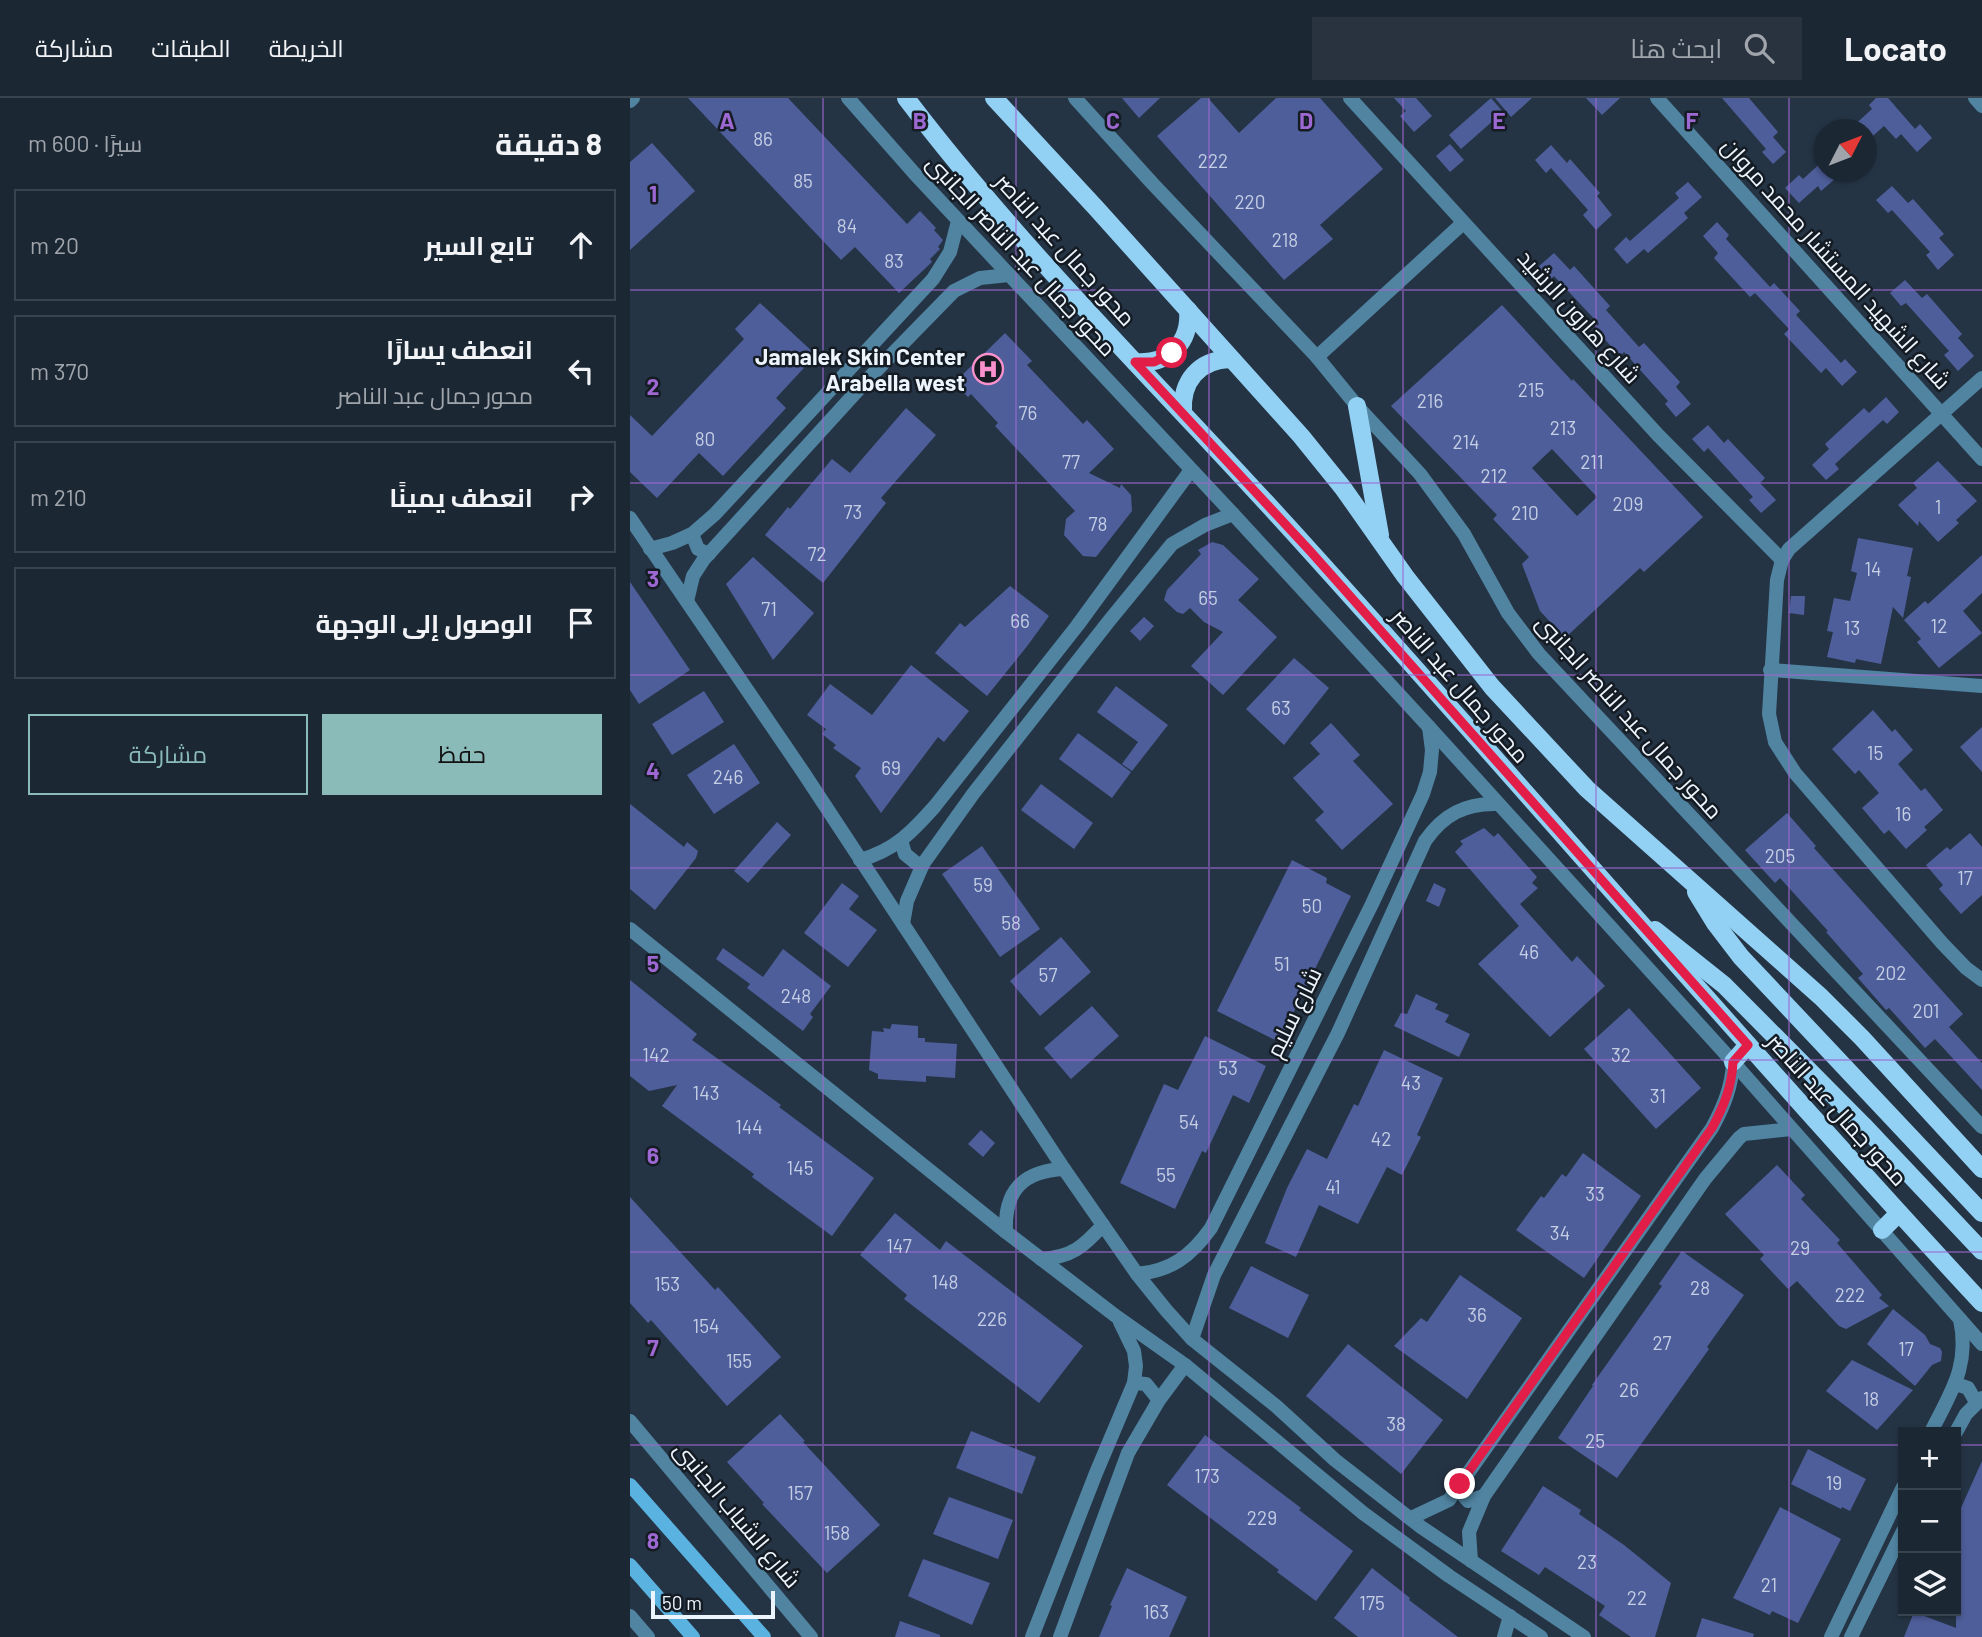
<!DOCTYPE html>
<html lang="ar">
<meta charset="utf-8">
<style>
:root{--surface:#1c2734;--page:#293340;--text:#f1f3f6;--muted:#a0a5ac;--line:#3a444f;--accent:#8bbbb9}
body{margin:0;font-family:Barlow,Cairo,sans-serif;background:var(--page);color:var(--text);direction:rtl}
.controls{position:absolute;right:21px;bottom:21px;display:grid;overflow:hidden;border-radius:0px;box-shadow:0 2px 5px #0004}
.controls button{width:63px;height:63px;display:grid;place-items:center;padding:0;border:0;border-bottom:2px solid var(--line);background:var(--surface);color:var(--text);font:35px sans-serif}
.compass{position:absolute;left:1184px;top:21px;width:63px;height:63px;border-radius:50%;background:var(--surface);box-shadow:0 2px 5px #0004;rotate:48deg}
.scale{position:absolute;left:21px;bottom:18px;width:124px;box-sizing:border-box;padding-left:7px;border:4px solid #ecf4fd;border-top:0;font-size:19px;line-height:24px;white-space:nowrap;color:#ecf4fd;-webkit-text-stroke:5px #141b23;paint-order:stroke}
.stop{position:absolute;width:21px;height:21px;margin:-16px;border:5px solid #e11d48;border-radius:50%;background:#fff}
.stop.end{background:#e11d48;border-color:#fff;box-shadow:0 2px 7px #0008}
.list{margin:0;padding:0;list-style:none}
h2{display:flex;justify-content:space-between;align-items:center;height:91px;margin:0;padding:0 28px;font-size:30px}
h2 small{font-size:23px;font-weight:400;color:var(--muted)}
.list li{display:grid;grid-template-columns:46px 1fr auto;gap:21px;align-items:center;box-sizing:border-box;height:112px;margin:0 14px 14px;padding:0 14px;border:2px solid var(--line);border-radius:0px}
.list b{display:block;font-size:26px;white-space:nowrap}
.list p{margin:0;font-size:23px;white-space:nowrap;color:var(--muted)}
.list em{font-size:23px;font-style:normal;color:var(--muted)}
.actions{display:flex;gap:14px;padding:21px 28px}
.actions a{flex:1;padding:16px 0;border:2px solid var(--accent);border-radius:0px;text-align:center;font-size:24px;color:var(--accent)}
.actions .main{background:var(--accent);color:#111}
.icon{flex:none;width:38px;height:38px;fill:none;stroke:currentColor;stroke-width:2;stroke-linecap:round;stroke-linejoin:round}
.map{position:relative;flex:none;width:1352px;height:1539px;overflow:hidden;direction:ltr}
header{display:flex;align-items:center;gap:42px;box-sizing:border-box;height:98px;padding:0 35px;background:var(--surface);border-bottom:2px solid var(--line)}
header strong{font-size:33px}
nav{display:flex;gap:38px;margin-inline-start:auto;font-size:24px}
.search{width:490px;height:63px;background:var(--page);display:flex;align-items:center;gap:18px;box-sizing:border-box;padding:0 24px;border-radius:0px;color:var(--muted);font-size:26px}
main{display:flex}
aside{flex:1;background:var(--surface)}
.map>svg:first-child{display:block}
</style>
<header>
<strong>Locato</strong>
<div class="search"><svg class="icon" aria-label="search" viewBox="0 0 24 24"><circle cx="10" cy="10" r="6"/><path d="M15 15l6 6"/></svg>ابحث هنا</div>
<nav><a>الخريطة</a><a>الطبقات</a><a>مشاركة</a></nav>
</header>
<main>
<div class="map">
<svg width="1352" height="1539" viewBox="0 0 1352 1539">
<rect width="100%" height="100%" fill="#253445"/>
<g fill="#4e5e9a" fill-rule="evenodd">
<polygon points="58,0 158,0 277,126 290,113 306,130 304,132 313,142 308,149 310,151 300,161 302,164 269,195 225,149 211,162"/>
<polygon points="492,0 530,0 509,20"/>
<polygon points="571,0 578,0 609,35 646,0 690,0 753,71 690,127 703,141 654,182 527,38"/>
<polygon points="764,0 786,0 802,18 784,34 770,18 776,13"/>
<polygon points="861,0 873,14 831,51 819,37"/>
<polygon points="865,0 902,0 881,19"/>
<polygon points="956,0 990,0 972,17"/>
<polygon points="1092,0 1119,0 1148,34 1143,39 1156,54 1143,66 1132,54 1136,51"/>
<polygon points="1246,0 1258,0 1285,31 1290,26 1302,40 1287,54 1271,36 1266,41 1254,28 1236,44 1236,32 1219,32 1242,11 1239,7"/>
<polygon points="22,45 65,93 0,152 0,64"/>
<polygon points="820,46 834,62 820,74 806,58"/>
<polygon points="921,47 937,65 940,61 970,95 967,98 982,117 966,132 953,117 958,112 921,70 916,75 905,62"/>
<polygon points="1194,62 1194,74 1213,74 1191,93 1188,88 1169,105 1155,90 1169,77 1173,81"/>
<polygon points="1058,84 1072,99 1054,115 1058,120 1018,155 1014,151 997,166 984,151 996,139 1000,143 1049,100 1045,95"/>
<polygon points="1262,88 1278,105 1283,101 1314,136 1309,140 1324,157 1308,172 1296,157 1300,154 1262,112 1258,115 1246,102"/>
<polygon points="1087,124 1099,137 1096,141 1140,189 1144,185 1156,198 1170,213 1166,217 1211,265 1215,261 1227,274 1212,288 1196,270 1191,275 1154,236 1159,231 1143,214 1125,195 1120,199 1084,160 1088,155 1073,138"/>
<polygon points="924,155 940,172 944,168 980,208 976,212 1009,249 1014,245 1050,284 1046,289 1061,306 1046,319 1035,306 1038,303 994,254 990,258 978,245 965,230 969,226 924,178 920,182 908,169"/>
<polygon points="1275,182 1292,200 1297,196 1332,236 1328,240 1344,258 1328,273 1314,257 1319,253 1276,205 1271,208 1260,195"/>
<polygon points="130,205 186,257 146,300 156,310 93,378 69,355 27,400 0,374 0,317 22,338 114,241 105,231"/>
<path d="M872 207 942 283 943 281 1073 419 1014 474 1010 470 935 540 910 513 892 466 899 459 863 421 867 417 761 308ZM922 351 967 399 947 418 902 370Z"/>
<polygon points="375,235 402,263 397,267 453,326 457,322 484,351 459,375 490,390 491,386 501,397 502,413 466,459 453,458 434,437 436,421 445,413 365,328 368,325 341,296 338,299 324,285"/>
<polygon points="1256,299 1269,314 1257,326 1253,322 1205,366 1209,371 1196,382 1182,367 1199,351 1195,346 1234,310 1239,315"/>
<polygon points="276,310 306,337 251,400 256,405 193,485 135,437 158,409 160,411 202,361 220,375"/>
<polygon points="1078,327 1094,345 1098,341 1135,380 1130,385 1146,402 1131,415 1119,402 1123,399 1078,350 1074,354 1062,341"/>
<polygon points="1308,363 1347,403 1326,422 1329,425 1308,444 1289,423 1288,428 1268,407 1287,390 1283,385"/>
<polygon points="1228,440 1283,450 1277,478 1281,479 1273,520 1263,509 1251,566 1226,561 1225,565 1197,559 1203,534 1197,533 1204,500 1220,503 1227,475 1221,473"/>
<polygon points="582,444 593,447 629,481 608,502 647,539 593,597 561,568 593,534 574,524 560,510 553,516 547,514 534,502 537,492 571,456 568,452"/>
<polygon points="1352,457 1352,495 1333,513 1352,535 1309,570 1287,544 1291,541 1274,522 1295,503 1298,506"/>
<polygon points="123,459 184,515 143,562 96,486"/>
<polygon points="0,484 60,572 9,606 0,592"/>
<polygon points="380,488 419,518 398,547 357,598 305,555 330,525 335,529"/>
<polygon points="1161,498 1175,498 1174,517 1159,515"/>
<polygon points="514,519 524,528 510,543 500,533"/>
<polygon points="664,560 699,590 654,647 616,611"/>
<polygon points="281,567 339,613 314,644 308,639 251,715 225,678 231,670 203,650 206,647 192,636 196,631 177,617 200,586 242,617"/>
<polygon points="486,588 538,627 502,673 492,666 508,644 467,614"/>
<polygon points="74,593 94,624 42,657 22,626"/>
<polygon points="1243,612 1262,634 1265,631 1283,652 1268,666 1291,693 1295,690 1313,712 1294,729 1297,732 1276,751 1259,732 1254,736 1232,710 1249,695 1229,672 1225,676 1202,651"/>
<polygon points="701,625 730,657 723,663 763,706 712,752 685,722 694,714 663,680 690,656 680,645"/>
<polygon points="1352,629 1352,674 1330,649"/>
<polygon points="448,635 501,674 482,700 429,661"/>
<polygon points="104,646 130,685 84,716 57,677"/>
<polygon points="411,686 463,725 444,751 391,712"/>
<polygon points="0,706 54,749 57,744 68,753 66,760 25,812 0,791"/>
<polygon points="1157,715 1186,748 1184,750 1333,916 1319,929 1352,965 1352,992 1305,941 1295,950 1259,910 1256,912 1228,880 1233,876 1196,834 1198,833 1150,780 1145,785 1115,752"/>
<polygon points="147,724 161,737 118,785 104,773"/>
<polygon points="854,730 864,739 868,735 907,779 902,785 908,790 890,806 942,864 947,858 975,888 920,939 848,866 889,828 825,754 833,746 830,743"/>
<polygon points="1340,735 1352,749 1352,797 1331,816 1309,791 1313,787 1296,767 1317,749 1320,752"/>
<polygon points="352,748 410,831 370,859 312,776"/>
<polygon points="662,762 697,780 696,785 721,798 649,944 587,913"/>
<polygon points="212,785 229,798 219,811 247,832 218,869 174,835"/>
<polygon points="804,785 816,791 809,809 796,803"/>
<polygon points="431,839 461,874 410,918 380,883"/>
<polygon points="93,850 133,879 153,851 201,888 180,916 183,919 173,933 117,890 120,886 86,861"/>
<polygon points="0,882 67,936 62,942 151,1007 149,1009 244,1080 202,1138 122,1079 124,1076 32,1008 47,987 19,993 0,978"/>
<polygon points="786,896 808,906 805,911 819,917 815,924 840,936 829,959 764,928 771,915 777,916"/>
<polygon points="462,908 489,938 441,981 414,950"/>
<polygon points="999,910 1071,990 1026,1031 954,951"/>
<polygon points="262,926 288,928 288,940 295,940 295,944 327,946 325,980 296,978 296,984 248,981 248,976 239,972 242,933 254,934 253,930 260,931"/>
<polygon points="575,938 636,968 619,1005 603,997 576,1055 572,1053 545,1111 490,1085 534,986 548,992"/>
<polygon points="754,952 813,980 787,1037 791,1039 772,1077 757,1069 728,1126 689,1107 666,1159 635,1145 657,1090 677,1051 697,1061 724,1006 728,1008"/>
<polygon points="351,1032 365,1045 353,1059 338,1046"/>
<polygon points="953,1055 1011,1098 954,1180 886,1132 911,1098 914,1100 932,1076 936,1079"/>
<polygon points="1147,1067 1175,1097 1171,1101 1210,1142 1207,1145 1252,1197 1249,1200 1259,1208 1216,1231 1209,1228 1167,1183 1158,1191 1130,1161 1134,1157 1095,1116"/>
<polygon points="0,1099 85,1192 88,1189 151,1259 97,1308 21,1222 18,1225 0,1205"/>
<polygon points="265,1115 310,1152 316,1143 453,1248 409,1305 274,1201 277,1197 230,1157"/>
<polygon points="1052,1153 1114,1197 1077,1249 1079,1251 987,1380 928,1340 963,1288 962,1287 1032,1188 1029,1186"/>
<polygon points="621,1168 679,1197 658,1240 599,1210"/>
<polygon points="830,1177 892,1220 837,1301 764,1248 791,1220 797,1224"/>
<polygon points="1263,1211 1295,1237 1300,1246 1310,1250 1312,1254 1311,1263 1302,1267 1285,1288 1237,1246"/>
<polygon points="718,1246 813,1322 771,1376 676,1298"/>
<polygon points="1222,1262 1283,1292 1247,1332 1196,1293"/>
<polygon points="150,1316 175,1343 173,1344 250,1427 197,1475 132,1406 134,1405 97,1364"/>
<polygon points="341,1333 406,1359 392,1396 326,1370"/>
<polygon points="575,1337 671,1410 669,1412 723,1453 686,1503 647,1474 649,1472 537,1387"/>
<polygon points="1178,1351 1236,1381 1220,1413 1212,1409 1211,1411 1161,1386"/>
<polygon points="1352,1363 1352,1539 1274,1539 1284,1514 1326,1530 1326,1421"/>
<polygon points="913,1388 951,1412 949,1416 994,1447 1041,1485 1025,1539 1001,1539 969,1517 975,1508 915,1469 909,1477 871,1453"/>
<polygon points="319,1399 383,1422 368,1461 303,1436"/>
<polygon points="1150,1409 1211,1441 1168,1525 1142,1513 1140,1517 1103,1500"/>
<polygon points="293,1461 360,1485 342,1527 278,1498"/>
<polygon points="497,1470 557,1499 539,1539 469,1539 482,1508 480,1507"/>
<polygon points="742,1470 780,1500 779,1502 828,1539 728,1539 704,1520"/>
<polygon points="1072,1520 1124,1536 1123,1539 1066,1539"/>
<polygon points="270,1523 310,1537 310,1539 265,1539"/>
</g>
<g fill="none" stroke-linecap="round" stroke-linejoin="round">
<g stroke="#5084a1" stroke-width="14">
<polyline points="445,0 522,85 687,259 727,308 790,376 834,436 878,515 909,556 1352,1029"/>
<polyline points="720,0 1028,337 1152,462"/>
<polyline points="1345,0 1352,8"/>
<polyline points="0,3 3,0"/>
<polyline points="687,259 833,125"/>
<polyline points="1352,280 1159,451 1152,462 1147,482 1139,616 1145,644 1165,675 1312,845 1336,870 1352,882"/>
<polyline points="0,420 173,674 434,1071 507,1176 536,1212 562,1241 646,1308 705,1362 791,1429 954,1539"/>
<polyline points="62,436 68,451 79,456"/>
<polyline points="20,451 42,445 62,436 85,416 303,181 320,154 328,123"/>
<polyline points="57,503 63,478 74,461 238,281 324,193 350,180 379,177"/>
<polyline points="1140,572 1352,588"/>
<polyline points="271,742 275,756 286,765 293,766"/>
<path d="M230 762C265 752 282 734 305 708L447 528 561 372"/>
<polyline points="273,826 277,803 293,766 343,696 479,523 542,446 575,427 603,416"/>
<polyline points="0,831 376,1134 487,1219 555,1267 733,1415 819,1478 911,1539"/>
<path d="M376 1134C374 1092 393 1073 434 1071"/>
<path d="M411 1161C442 1159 453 1149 473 1127"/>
<path d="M507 1176C541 1173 561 1158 581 1130L742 806 793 696 800 674 802 652 799 629"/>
<path d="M562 1241 584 1177 708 935 795 743C813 717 835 705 867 706"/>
<polyline points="504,1285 516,1286 529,1302"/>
<polyline points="1326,1286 1338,1290 1346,1304"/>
<path d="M1301 1334C1321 1294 1340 1268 1330 1221"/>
<polyline points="1326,1334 1336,1316 1352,1300"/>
<polyline points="830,1386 832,1396 838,1403 854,1398"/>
<path d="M781 1420 819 1402 1082 1030C1094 1008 1102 988 1103 964"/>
<polyline points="841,1463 839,1434 854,1398 1075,1081 1109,1040 1114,1036 1161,1031"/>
<polyline points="402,1539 466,1375 504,1285 506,1268 504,1253 490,1224"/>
<polyline points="430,1539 498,1355 529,1302 555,1267"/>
<polyline points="874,1539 880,1518"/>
<polyline points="1201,1539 1273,1389"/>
<polyline points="1221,1539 1273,1433"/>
</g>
<g stroke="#5084a1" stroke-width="14">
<polyline points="218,0 284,75 603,416 799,629 1103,964 1352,1246"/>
<polyline points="1027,0 1352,361"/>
<polyline points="0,1323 181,1539"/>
<polyline points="0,1518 18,1539"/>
</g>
<g stroke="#5ab2e0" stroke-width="14">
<polyline points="0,1387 134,1539"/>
<polyline points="0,1467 63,1539"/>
</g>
<g stroke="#92d1f4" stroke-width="18">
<path d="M276 0C399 162 546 303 681 454 906 703 1124 959 1352 1205"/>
<polyline points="364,0 466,110 671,338 713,390 775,478 862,589 957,691 1191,899 1232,940 1352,1071"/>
<path d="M505 264C538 267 561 245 558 212"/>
<polyline points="727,308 750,437"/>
<path d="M553 314C551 283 569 262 600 261"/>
<polyline points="1066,794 1085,825 1111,859 1352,1115"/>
<polyline points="1025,832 1094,887 1233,1027 1352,1153"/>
<polyline points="1103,964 1118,947"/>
<polyline points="1252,1132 1269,1115"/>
</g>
</g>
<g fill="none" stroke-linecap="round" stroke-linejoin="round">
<path stroke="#e11d48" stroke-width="9" d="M542 255 524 264H505L681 454 1118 947 1103 964C1102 988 1094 1008 1082 1030L830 1386"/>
</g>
<path fill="none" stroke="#9d68d2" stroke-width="2" stroke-opacity="0.55" d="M193 0V1539M386 0V1539M579 0V1539M773 0V1539M966 0V1539M1159 0V1539M0 192H1352M0 385H1352M0 577H1352M0 770H1352M0 962H1352M0 1154H1352M0 1347H1273M1326 1347H1352"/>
<defs>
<g id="hospital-ring" transform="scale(1.575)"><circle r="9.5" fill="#141b23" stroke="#f890cc" stroke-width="1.5"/><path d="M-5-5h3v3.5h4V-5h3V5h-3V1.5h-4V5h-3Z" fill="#f890cc"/></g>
</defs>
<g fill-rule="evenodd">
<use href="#hospital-ring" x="358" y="271"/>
</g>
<g text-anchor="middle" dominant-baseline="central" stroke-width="5" stroke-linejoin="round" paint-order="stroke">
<g font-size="19" fill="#c4cee4">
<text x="133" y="40">86</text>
<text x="583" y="62">222</text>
<text x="173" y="82">85</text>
<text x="620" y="103">220</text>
<text x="217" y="127">84</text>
<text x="655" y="141">218</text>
<text x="264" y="162">83</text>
<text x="901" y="291">215</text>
<text x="800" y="302">216</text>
<text x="398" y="314">76</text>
<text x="933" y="329">213</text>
<text x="75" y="340">80</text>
<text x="836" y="343">214</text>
<text x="441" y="363">77</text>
<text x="962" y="363">211</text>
<text x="864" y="377">212</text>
<text x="998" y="405">209</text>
<text x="1308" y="408">1</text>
<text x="223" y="413">73</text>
<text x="895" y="414">210</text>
<text x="468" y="425">78</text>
<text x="187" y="455">72</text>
<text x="1243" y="470">14</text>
<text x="578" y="499">65</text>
<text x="139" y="510">71</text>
<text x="390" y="522">66</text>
<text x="1309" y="527">12</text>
<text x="1222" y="529">13</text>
<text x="651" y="609">63</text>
<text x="1245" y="654">15</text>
<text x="261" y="669">69</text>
<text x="98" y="678">246</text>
<text x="1273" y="715">16</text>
<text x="1150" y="757">205</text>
<text x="1335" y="779">17</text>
<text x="353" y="786">59</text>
<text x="682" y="807">50</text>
<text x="381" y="824">58</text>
<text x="899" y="853">46</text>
<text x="652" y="865">51</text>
<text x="1261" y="874">202</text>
<text x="418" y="876">57</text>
<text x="166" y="897">248</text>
<text x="1296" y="912">201</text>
<text x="26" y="956">142</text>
<text x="991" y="956">32</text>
<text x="598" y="969">53</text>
<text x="781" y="984">43</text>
<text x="76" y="994">143</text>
<text x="1028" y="997">31</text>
<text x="559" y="1023">54</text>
<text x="119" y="1028">144</text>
<text x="751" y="1040">42</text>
<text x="170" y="1069">145</text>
<text x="536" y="1076">55</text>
<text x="703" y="1088">41</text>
<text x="965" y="1095">33</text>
<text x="930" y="1134">34</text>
<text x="269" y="1147">147</text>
<text x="1170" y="1149">29</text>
<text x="315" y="1183">148</text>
<text x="37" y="1185">153</text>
<text x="1070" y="1189">28</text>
<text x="1220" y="1196">222</text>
<text x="847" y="1216">36</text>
<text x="362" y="1220">226</text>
<text x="76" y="1227">154</text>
<text x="1032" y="1244">27</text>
<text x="1276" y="1250">17</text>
<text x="109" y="1262">155</text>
<text x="999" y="1291">26</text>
<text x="1241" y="1300">18</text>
<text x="766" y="1325">38</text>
<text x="965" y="1342">25</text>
<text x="577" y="1377">173</text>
<text x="1204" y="1384">19</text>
<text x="170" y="1394">157</text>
<text x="632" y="1419">229</text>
<text x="207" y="1434">158</text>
<text x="957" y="1463">23</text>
<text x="1139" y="1486">21</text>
<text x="1007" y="1499">22</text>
<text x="742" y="1504">175</text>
<text x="526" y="1513">163</text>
</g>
<g font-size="23" fill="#ecf4fd" stroke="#141b23">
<text transform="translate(436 151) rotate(48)">محور جمال عبد الناصر</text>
<text transform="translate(392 157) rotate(47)">محور جمال عبد الناصر الجانبى</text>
<text transform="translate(1207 165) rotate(48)">شارع الشهيد المستشار محمد مروان</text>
<text transform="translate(950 218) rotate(48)">شارع هارون الرشيد</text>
<text transform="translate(831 587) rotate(49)">محور جمال عبد الناصر</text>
<text transform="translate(1000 618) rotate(48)">محور جمال عبد الناصر الجانبى</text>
<text transform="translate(663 914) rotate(-64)">شارع سليم</text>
<text transform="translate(1208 1011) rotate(48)">محور جمال عبد الناصر</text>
<text transform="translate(108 1416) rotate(50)">شارع الشباب الجانبى</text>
</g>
<g font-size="23" font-weight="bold" fill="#ecf4fd" stroke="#141b23" text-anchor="end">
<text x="335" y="258">Jamalek Skin Center<tspan x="335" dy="26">Arabella west</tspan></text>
</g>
</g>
<g font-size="23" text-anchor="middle" font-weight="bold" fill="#9d68d2" stroke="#141b23" stroke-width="5" stroke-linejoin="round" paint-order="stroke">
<text x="97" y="31">A</text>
<text x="290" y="31">B</text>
<text x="483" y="31">C</text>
<text x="676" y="31">D</text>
<text x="869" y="31">E</text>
<text x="1062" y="31">F</text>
<text x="23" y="104">1</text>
<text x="23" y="297">2</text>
<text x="23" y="489">3</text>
<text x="23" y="681">4</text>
<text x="23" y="874">5</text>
<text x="23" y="1066">6</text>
<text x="23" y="1258">7</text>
<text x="23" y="1451">8</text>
</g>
</svg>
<div class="controls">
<button>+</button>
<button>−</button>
<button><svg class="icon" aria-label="layers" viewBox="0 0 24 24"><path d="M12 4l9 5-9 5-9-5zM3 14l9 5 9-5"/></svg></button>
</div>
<svg class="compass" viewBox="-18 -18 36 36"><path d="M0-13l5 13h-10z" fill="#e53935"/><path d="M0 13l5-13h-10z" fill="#a0a5ac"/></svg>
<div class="scale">50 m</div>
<div class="stop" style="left:542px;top:255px"></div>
<div class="stop end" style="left:830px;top:1386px"></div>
</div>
<aside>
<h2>8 دقيقة<small>سيرًا · 600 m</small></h2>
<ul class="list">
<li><svg class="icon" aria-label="ahead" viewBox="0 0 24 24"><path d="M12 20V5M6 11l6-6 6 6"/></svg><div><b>تابع السير</b></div><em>20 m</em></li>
<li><svg class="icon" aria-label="left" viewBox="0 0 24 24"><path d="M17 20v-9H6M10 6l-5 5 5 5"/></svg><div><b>انعطف يسارًا</b><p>محور جمال عبد الناصر</p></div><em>370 m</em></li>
<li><svg class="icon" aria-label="right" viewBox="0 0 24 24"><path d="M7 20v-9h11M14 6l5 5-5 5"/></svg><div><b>انعطف يمينًا</b></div><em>210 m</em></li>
<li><svg class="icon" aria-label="arrive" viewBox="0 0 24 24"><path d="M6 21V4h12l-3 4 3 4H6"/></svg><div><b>الوصول إلى الوجهة</b></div></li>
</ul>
<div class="actions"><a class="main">حفظ</a><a>مشاركة</a></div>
</aside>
</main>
